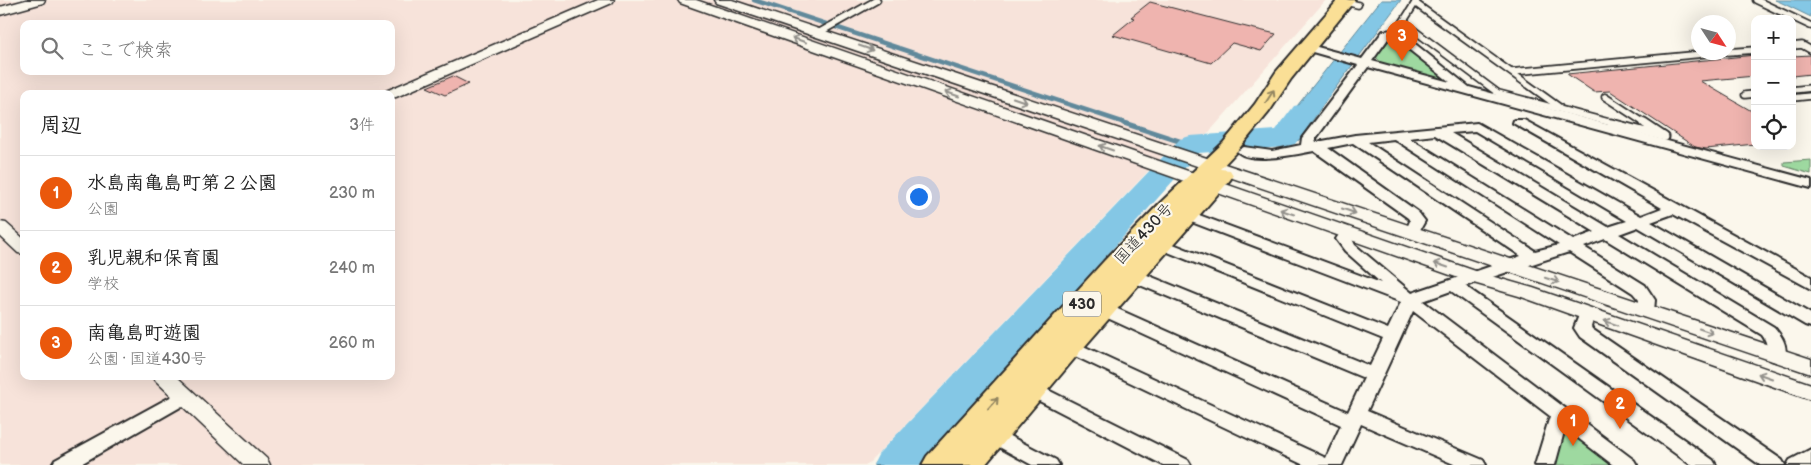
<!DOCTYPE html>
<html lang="ja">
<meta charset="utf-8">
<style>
:root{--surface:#fff;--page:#f6f6f6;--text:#222;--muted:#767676;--line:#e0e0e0;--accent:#ea580c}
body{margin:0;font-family:"Balsamiq Sans","Klee One",sans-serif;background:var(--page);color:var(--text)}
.controls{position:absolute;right:15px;top:15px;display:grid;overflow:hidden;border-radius:10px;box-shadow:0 5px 20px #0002}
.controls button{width:45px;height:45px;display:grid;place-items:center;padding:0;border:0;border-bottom:1px solid var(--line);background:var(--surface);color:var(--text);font:25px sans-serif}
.compass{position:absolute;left:1691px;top:15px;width:45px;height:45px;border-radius:50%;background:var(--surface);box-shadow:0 5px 20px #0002;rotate:126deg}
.you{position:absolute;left:918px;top:196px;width:18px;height:18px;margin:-12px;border:4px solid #fff;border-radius:50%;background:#1a73e8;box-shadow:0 0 0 8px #1a73e833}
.badge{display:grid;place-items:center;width:32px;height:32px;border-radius:50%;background:var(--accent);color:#fff;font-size:16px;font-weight:700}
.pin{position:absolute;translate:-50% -41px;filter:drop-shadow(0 1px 2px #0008)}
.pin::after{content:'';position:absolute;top:26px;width:18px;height:15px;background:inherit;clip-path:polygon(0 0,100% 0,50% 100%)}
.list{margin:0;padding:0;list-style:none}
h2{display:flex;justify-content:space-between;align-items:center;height:65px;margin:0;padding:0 20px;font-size:21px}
h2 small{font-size:16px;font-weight:400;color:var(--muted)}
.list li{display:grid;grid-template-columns:32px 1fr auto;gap:15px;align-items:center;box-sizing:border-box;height:75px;padding:0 20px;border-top:1px solid var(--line)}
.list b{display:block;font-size:19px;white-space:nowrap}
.list p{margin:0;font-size:16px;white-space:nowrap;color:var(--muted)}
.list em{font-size:16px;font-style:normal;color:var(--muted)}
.icon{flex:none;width:28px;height:28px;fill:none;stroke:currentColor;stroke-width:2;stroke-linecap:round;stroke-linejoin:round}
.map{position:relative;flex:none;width:1811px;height:465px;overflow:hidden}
.search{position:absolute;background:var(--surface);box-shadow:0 5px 20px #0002;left:20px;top:20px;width:375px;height:55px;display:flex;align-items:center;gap:12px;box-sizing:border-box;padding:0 18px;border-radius:10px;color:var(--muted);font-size:19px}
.panel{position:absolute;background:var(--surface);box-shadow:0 5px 20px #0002;left:20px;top:90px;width:375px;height:290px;border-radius:10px}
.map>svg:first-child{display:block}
</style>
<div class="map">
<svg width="1811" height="465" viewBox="0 0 1811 465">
<rect width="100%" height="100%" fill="#fbf7ec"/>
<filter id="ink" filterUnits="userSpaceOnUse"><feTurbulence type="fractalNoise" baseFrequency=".02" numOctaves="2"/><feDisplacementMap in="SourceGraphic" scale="10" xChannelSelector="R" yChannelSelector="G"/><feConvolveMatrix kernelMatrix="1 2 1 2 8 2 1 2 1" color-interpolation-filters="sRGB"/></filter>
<g filter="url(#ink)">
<path fill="#f7e3da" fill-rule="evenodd" d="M0 0H1326L1204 138 1179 139 867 465H0ZM24 24H391V71H24ZM24 94H391V376H24Z"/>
<g fill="#9ed9a0" stroke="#648266">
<polygon points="1391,38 1397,40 1451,83 1383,65 1376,57"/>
<polygon points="1811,160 1811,174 1784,166 1784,162"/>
<polygon points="1563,427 1612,465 1553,465"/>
</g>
<g fill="#84c7e5" stroke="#60899b">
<polygon points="1381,0 1401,0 1325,102 1299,140 1291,143 1267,144"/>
<polygon points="1775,0 1811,0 1811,17 1780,2"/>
</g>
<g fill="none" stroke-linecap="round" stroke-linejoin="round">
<polyline stroke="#60899b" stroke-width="4.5" points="754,0 1128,124"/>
<g stroke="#60899b" stroke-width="5.5">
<polyline points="1124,123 1182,142"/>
<polyline points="1054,277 1182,142 1186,144"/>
</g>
<polyline stroke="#60899b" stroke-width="7" points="877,465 1055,275"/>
<polygon fill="#84c7e5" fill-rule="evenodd" points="1304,104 1314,106 1318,112 1295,144 1285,147 1198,153 920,465 873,465 879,453 1180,139 1190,136 1276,130 1294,106"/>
</g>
<g fill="#efb4af" stroke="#2b2b2b">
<polygon points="1150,2 1238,25 1276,34 1261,51 1232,43 1211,63 1113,35 1134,18 1131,17"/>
<polygon points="1755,55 1755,76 1700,81 1755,113 1755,144 1706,149 1695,147 1610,91 1594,92 1567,74"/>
<polygon points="1811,55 1811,74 1792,76 1792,56"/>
<polygon points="453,76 469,84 445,95 427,87"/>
</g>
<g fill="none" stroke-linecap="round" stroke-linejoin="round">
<g stroke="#2b2b2b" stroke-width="9">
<g id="service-far1">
<polyline points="1338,0 1358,5"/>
<polyline points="1417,0 1403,22 1498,93 1616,124"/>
<polyline points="1756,0 1811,26"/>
<polyline points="1415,3 1559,107"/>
<polyline points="820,32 877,0"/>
<polyline points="1792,46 1802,45 1811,50"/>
<polyline points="1728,52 1755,50"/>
<polyline points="1512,72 1724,52"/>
<polyline points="1792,90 1811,88"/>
<polyline points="1745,95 1755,94"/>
<polyline points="1605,97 1646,124"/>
<polyline points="1792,98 1811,96"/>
</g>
</g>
<g stroke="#2b2b2b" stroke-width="11">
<polyline id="service" points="1611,123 1665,137 1644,123"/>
</g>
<g stroke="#2b2b2b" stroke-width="4">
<g id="minor">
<path d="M1395 30 1399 31 1469 87 1811 180V188L1368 67 1314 141 1317 142 1355 135 1477 123 1641 216 1662 208 1513 123 1514 120H1524L1811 277V289L1673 214 1651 222 1811 314V327L1805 325 1638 227 1619 234 1774 327C1782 336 1790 348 1783 360L1777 362 1771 360C1766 352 1769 344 1762 335L1605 239 1584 247 1645 285 1655 300 1654 311 1652 315 1646 317 1640 315 1638 311 1639 300 1633 293 1569 252 1465 286 1713 460 1716 465H1691L1451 291 1423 301 1634 460 1637 465H1613L1565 428 1555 465H1535L1550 416 1413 311 1367 411 1483 460 1486 465H1456L1361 424 1342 465H1304L1056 347 1053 343 1056 339 1062 337 1068 339 1326 458 1341 425 1090 310 1088 306 1090 302 1096 301 1102 302 1348 412 1364 378 1118 276 1116 272 1118 268H1130L1370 366 1383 339 1148 244 1145 241 1148 238H1158L1388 329 1401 302 1173 215 1171 212 1173 209H1183L1381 283 1345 251 1336 239 1342 230H1352L1355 233 1352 239 1355 245 1412 293 1521 256 1353 143 1328 148 1418 212 1425 221 1417 235H1407L1405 232 1410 221 1408 218 1314 151C1297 154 1249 165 1237 151L1244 147 1272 151 1301 145 1302 138 1358 65 1302 49 1300 47 1302 45 1306 44 1362 59 1383 31ZM1390 36H1392L1450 82 1372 61ZM1475 131 1627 221 1608 227 1451 133ZM1435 135 1595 232 1573 240 1409 138ZM1394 139 1559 245 1535 251 1368 142Z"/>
<polygon points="1587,308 1593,310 1595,314 1591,327 1592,329 1782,460 1785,465 1760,465 1580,337 1574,328 1581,310"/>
<polygon points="1026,379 1188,460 1191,465 1163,465 1020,391 1017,386 1020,381"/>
<polygon points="185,389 191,391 194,396 191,401 79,465 52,465 55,460"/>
<polygon points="986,424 1056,460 1059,465 1032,465 979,436 977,431 979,426"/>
<polygon points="1811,449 1811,465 1787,465 1790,460"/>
</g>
</g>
<g stroke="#2b2b2b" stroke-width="3">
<g id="tertiary">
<polygon points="26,0 45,0 43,3 0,15 0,7"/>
<polygon points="598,0 614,0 612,3 396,97 391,98 391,94 384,94 386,91"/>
<polygon points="678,0 696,0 1484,274 1533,288 1811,384 1811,400 1519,296 1470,282 680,3"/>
<polygon points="714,0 732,0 1811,359 1811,374 716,3"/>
<polygon points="0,222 6,223 24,239 24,254 18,253 0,236"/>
<polygon points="153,376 176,376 267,459 270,465 244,465 156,381"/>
</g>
</g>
<g stroke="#2b2b2b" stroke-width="4">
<polygon id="trunk" points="1338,0 1355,0 1291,79 1269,112 1237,151 1220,169 1230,170 1233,175 1230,180 1079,353 985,465 922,465 927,456 1104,261 1160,203 1223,143 1255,104 1276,72"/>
</g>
<use href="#service-far1" stroke="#fbf7ec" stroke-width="5.5"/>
<use href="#service" stroke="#fbf7ec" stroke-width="7"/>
<use href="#minor" fill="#fbf7ec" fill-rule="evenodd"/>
<use href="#tertiary" fill="#fbf7ec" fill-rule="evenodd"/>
<use href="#trunk" fill="#fadf96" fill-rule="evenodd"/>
</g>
<defs><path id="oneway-shaft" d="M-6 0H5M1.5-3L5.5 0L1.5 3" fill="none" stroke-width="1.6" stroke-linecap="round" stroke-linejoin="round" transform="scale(1.25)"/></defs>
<g stroke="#93918c">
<use href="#oneway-shaft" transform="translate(799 40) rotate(-161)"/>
<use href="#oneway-shaft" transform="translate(866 48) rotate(19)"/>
<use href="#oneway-shaft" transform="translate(952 94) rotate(-161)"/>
<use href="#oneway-shaft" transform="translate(1020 100) rotate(19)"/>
<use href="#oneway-shaft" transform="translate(1106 148) rotate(-161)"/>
<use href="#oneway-shaft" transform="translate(1349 211) rotate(19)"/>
<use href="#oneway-shaft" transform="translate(1287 212) rotate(-161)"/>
<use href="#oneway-shaft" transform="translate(1441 265) rotate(-161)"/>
<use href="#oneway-shaft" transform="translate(1552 280) rotate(18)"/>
<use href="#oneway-shaft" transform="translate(1611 323) rotate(-161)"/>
<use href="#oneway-shaft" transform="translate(1706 331) rotate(19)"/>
<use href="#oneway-shaft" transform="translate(1765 376) rotate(-161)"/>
</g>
<g stroke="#928560">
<use href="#oneway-shaft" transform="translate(1270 96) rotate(-57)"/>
<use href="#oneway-shaft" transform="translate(993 403) rotate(-48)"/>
</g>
</g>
<g text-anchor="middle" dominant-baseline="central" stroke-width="4.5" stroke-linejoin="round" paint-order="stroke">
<rect fill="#fbf7ec" stroke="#696865" stroke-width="1" x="1063" y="291.5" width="38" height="25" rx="4"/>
<g font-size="15" font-weight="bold" fill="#2b2b2b">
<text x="1082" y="304">430</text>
</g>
<g font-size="16" fill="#2b2b2b" stroke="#fbf7ec">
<text transform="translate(1144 234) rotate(-47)">国道430号</text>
</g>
</g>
</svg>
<div class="controls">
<button>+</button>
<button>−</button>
<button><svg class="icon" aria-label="locate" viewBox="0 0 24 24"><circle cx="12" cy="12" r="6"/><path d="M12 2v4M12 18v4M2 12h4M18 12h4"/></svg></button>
</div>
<svg class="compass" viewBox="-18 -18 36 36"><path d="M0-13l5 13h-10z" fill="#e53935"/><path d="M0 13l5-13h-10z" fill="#767676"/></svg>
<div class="you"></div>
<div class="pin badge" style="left:1573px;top:446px">1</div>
<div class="pin badge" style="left:1620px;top:429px">2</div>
<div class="pin badge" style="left:1402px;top:61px">3</div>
<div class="search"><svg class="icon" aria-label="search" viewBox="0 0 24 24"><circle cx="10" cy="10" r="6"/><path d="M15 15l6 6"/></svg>ここで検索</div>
<section class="panel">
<h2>周辺<small>3件</small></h2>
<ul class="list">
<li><span class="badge">1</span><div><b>水島南亀島町第２公園</b><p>公園</p></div><em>230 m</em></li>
<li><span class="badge">2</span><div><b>乳児親和保育園</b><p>学校</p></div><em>240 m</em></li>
<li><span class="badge">3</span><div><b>南亀島町遊園</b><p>公園 · 国道430号</p></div><em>260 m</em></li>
</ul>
</section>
</div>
